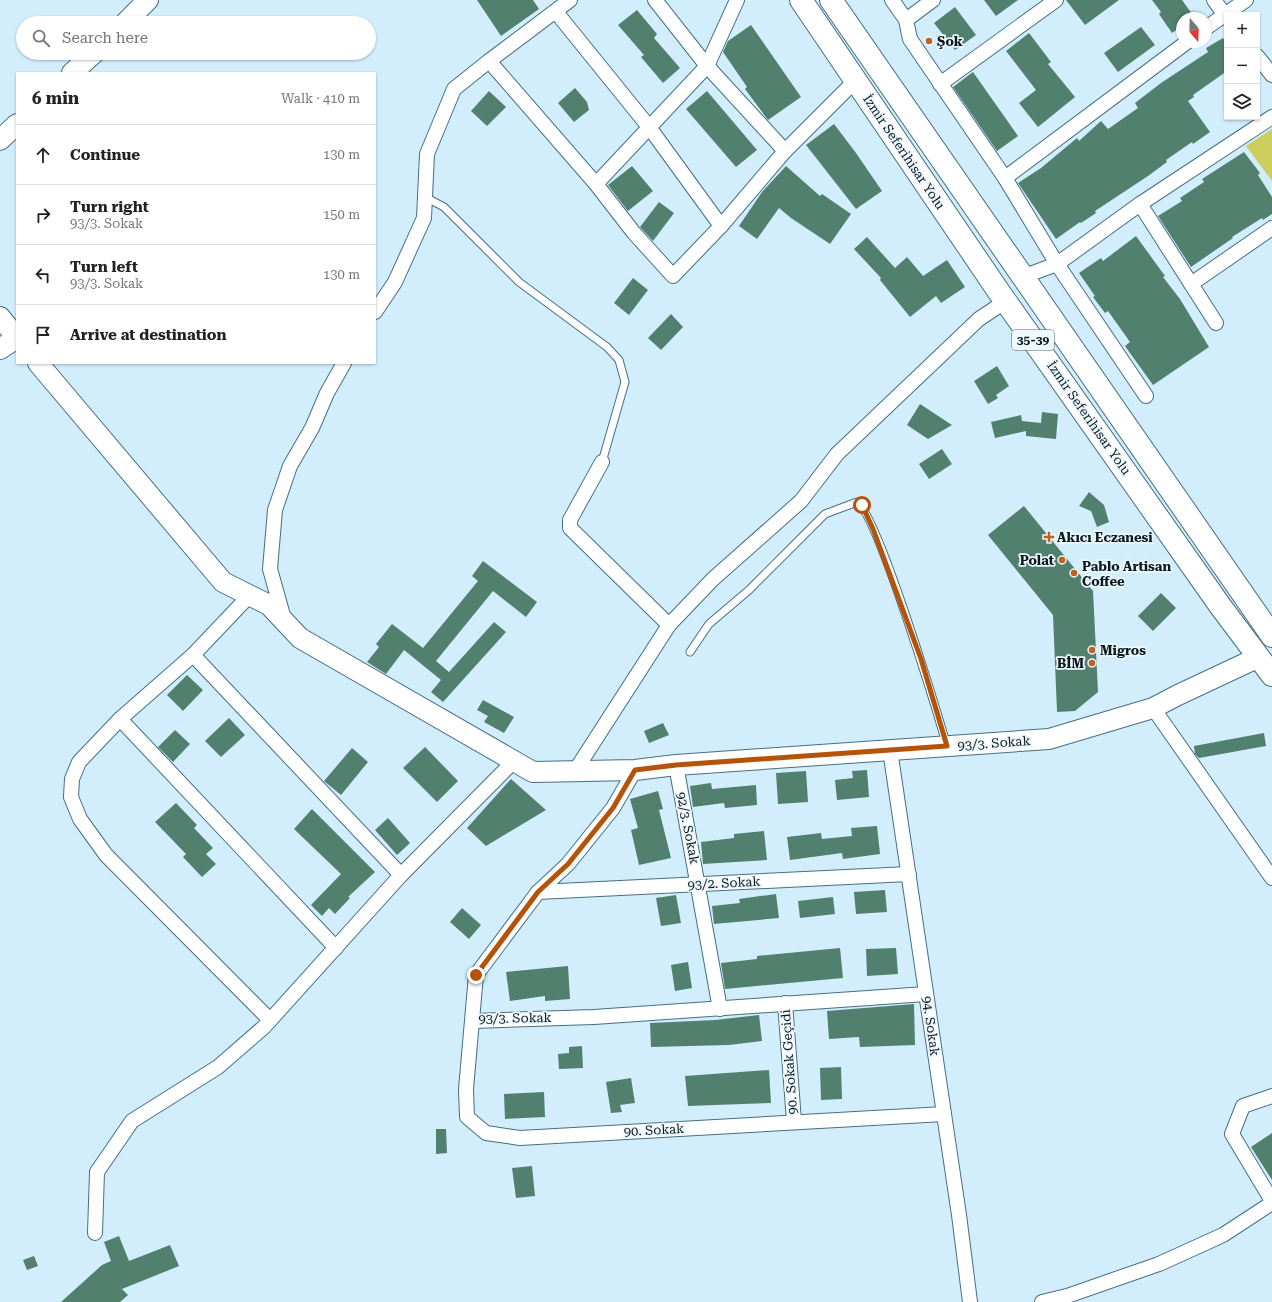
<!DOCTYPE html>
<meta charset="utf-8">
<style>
:root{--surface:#fff;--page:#f6f6f6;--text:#222;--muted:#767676;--line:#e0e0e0}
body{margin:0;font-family:"Roboto Serif",serif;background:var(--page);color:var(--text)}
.controls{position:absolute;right:12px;top:12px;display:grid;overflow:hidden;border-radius:0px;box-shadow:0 1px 3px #0004}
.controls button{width:36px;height:36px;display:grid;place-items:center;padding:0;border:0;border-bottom:1px solid var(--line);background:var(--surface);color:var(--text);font:20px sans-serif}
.compass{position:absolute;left:1176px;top:12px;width:36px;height:36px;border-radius:50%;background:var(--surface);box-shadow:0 1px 3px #0004;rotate:161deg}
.stop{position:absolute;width:12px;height:12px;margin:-9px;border:3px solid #b45309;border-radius:50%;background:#fff}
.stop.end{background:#b45309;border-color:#fff;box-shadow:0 1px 4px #0008}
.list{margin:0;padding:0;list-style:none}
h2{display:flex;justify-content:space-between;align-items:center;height:52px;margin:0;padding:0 16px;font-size:17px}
h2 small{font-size:13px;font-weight:400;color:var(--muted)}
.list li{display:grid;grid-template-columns:26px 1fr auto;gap:12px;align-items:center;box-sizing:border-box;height:60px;padding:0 16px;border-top:1px solid var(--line)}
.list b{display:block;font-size:15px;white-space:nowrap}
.list p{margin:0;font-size:13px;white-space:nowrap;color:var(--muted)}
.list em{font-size:13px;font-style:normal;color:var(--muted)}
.icon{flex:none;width:22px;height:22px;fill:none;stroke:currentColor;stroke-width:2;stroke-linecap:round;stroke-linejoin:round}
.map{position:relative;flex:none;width:1272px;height:1302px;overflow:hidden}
.search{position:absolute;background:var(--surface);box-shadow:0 1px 3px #0004;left:16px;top:16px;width:360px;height:44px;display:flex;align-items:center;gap:10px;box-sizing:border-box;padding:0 14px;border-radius:22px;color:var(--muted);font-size:15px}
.panel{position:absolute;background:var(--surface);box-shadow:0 1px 3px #0004;left:16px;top:72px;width:360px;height:292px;border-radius:0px}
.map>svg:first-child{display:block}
</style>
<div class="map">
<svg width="1272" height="1302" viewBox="0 0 1272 1302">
<rect width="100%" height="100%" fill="#d2eefc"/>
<polygon fill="#cccd5d" points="1272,129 1272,181 1246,146"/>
<g fill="#51806f">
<polygon points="477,0 533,0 539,9 501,36"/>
<polygon points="984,0 1018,0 996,16"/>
<polygon points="1066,0 1119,0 1085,25"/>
<polygon points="1152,0 1182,0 1195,18 1182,18 1182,26 1172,33 1159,14 1161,12"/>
<polygon points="955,7 976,35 955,50 934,23"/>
<polygon points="637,10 657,34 654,38 680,68 663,83 641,57 644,55 618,25"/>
<polygon points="751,25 801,97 768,120 745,89 747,87 723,52 728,41"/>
<polygon points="1141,27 1155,45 1118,72 1104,53"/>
<polygon points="1029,33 1051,62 1048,64 1075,97 1038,127 1019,103 1036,90 1006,51"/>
<polygon points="1223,38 1227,44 1227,71 1193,95 1194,97 1188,101 1210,132 1193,144 1192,142 1166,160 1167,162 1148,176 1095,211 1096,213 1081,223 1080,222 1056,239 1018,183 1041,168 1077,138 1079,141 1101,121 1108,129 1138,108 1135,103 1161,83 1208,52 1206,48"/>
<polygon points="973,72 1018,136 997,151 953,87"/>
<polygon points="575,88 587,102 589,110 574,122 558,103"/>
<polygon points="489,91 506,107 487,126 471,111"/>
<polygon points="707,91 757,150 736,167 686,109"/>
<polygon points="834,124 856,153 882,191 856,209 806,145"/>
<polygon points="1244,152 1260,173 1258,175 1272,197 1272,214 1263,220 1262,218 1232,237 1233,238 1191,267 1158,216 1182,201 1180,198 1204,182 1202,179"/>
<polygon points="632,166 653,191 628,211 608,185"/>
<polygon points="786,166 820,196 822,194 851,214 830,244 791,218 779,208 757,239 739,226 762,192"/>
<polygon points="659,202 674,213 653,241 640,227"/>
<polygon points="1136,236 1165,276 1163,277 1180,299 1209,347 1153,385 1125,346 1130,342 1108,311 1105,313 1093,297 1095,296 1079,273 1101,258 1103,261"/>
<polygon points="867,237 895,268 907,257 923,276 947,260 965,287 941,303 936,296 910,317 880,280 881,278 854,249"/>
<polygon points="633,278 648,290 629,315 614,303"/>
<polygon points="671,314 683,327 661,350 648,338"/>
<polygon points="997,366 1009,386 996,395 998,398 988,404 974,381"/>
<polygon points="920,404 952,425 928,439 907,425"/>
<polygon points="1042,412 1058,414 1056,439 1026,436 1026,431 995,438 991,422 1021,415 1022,421 1041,423"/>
<polygon points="942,449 952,464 929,479 919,464"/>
<polygon points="1089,492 1104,505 1109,522 1097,527 1091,511 1079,506"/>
<polygon points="1024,506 1093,591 1098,692 1075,711 1057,712 1053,615 988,535"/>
<polygon points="483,561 537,602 526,617 493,591 436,661 449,672 494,622 506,632 443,702 431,692 441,680 404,650 386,674 367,662 379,647 376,644 392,624 423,648 478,581 472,576"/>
<polygon points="1161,593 1176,608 1153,631 1138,616"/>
<polygon points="187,675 203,690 183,711 167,695"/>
<polygon points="483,700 514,717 504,733 484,722 488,716 477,710"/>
<polygon points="229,718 245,735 221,757 205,741"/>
<polygon points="663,723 669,735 649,743 644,731"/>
<polygon points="175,730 190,744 173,762 158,747"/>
<polygon points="1264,733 1266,746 1199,758 1195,754 1194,746"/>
<polygon points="425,747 458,781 437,802 403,768"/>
<polygon points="352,748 368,762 341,795 324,781"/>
<polygon points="867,770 869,797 837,800 835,780 853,778 852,771"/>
<polygon points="806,771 808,802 778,804 776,773"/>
<polygon points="511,779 546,810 486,846 467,828"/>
<polygon points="711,783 712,789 756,785 757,805 725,808 724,803 693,807 690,786"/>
<polygon points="658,791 663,809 659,810 671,858 639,865 631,830 638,828 630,799"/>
<polygon points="176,803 197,825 194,828 213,848 206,854 216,864 202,877 183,857 186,854 155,822"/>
<polygon points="312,809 375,872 348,897 350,898 335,914 329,908 322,916 311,905 341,874 294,829"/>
<polygon points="388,818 410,843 397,855 375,830"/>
<polygon points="877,826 880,854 843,859 842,853 790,860 787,837 821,833 822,839 852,836 851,828"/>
<polygon points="764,831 767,860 703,864 701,842 734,838 734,834"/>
<polygon points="885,890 887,912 856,914 854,892"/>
<polygon points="776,894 779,918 714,924 712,906 740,903 739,899"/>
<polygon points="676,895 681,923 661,926 656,898"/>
<polygon points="833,897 835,914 800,918 798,901"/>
<polygon points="462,908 481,925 469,939 450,922"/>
<polygon points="840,948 843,978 725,989 721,963 757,959 757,956"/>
<polygon points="896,948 898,974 867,976 866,949"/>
<polygon points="688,962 692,988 675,991 671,965"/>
<polygon points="568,966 570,999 545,1001 545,996 510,1001 506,972"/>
<polygon points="914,1004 915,1045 860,1047 859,1037 829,1039 827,1011"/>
<polygon points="759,1015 762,1041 729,1045 651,1047 650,1023 715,1020"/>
<polygon points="582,1046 583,1068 559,1069 558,1054 569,1053 569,1047"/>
<polygon points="841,1067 842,1099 821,1100 820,1068"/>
<polygon points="769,1070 771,1103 688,1106 685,1076"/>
<polygon points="631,1078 635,1103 620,1105 622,1112 611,1113 606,1082"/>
<polygon points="544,1092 545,1117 505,1119 504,1094"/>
<polygon points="436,1129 446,1129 447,1153 436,1154"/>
<polygon points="1272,1133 1272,1180 1251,1147"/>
<polygon points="532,1166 535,1196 516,1198 512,1168"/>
<polygon points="119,1236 129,1261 170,1245 179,1266 122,1289 128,1295 120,1302 61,1302 102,1265 111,1261 104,1242"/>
<polygon points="34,1256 38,1266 27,1270 23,1260"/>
</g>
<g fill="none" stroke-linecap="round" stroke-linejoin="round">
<g stroke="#446f84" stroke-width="9">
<g id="lane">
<polyline points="425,197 444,207 519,282 607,347 619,360 625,382 602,462"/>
<path d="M690 652 709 624 749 590 825 514 857 502C877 513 937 712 947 746"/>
</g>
</g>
<g stroke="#446f84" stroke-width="16">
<g id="street">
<polyline points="570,0 489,61 596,184 634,233 673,276 721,226 785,151 855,81"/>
<polyline points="655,0 707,66 785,151"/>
<polyline points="892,0 906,20 910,39 1005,178 1057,264 1146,396"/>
<polyline points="1214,0 1227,18"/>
<polyline points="556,12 649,127 721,226"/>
<polyline points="906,20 933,0"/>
<polyline points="1206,28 1246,0"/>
<polyline points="1257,56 1272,75"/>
<polyline points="940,84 1056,0"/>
<polyline points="1005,178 1187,42"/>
<polyline points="596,184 707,66 737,0"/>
<polyline points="1140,204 1216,323"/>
<polyline points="1022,277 1057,264 1140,204 1272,117"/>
<polyline points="1191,284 1272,228"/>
<polyline points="375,312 395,282 424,218 427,154 454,89 489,61"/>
<polyline points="602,462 570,520 570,528 669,625"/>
<polyline points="250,595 193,655 120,719 79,762 72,779 71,797 80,819 106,855 270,1020"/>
<polyline points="284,619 270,569 275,510 290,466 312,428 327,393 344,363"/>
<polyline points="193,655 401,875"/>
<polyline points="1153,708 1272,878"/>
<polyline points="120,719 336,948"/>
<polyline points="890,750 959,1215 970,1302"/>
<polyline points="676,765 720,1009"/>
<polyline points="635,770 613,808 568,864 538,892 476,975 466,1089 467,1117 486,1133 520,1138 944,1114"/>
<polyline points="575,771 669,625 713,579 801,501 837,454 979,319 1006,301"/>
<polyline points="538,892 909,874"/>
<polyline points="785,1003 794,1121"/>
<polyline points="473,1021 594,1017 926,994"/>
<polyline points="1272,1096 1243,1106 1232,1134 1272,1201"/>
<polyline points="95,1233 97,1172 132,1121 218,1067 264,1027 401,875 514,761"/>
<polyline points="1042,1302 1067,1296 1159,1264 1223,1235 1272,1203"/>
</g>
</g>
<g stroke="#446f84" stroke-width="22">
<g id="secondary">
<polyline points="125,23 148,0"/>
<polyline points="72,73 94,53"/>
<polyline points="0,140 17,124"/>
<polyline points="0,317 17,338"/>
<polyline points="0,349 17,338"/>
<polyline points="38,363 223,582 269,605 300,638 533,772 635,770 676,765 1049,739 1153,708 1178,695 1259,657"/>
</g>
</g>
<g stroke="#446f84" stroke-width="24">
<g id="primary">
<polyline points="801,0 999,292 1221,607 1272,675"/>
<polyline points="831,0 1272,636"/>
</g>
</g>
<use href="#lane" stroke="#fff" stroke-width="7"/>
<use href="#street" stroke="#fff" stroke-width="14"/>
<use href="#secondary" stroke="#fff" stroke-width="20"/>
<use href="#primary" stroke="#fff" stroke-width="22"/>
</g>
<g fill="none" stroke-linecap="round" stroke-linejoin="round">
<polyline stroke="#b45309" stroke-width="5" points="476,975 538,892 568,864 613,808 635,770 676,765 947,746 921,659 873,529 862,505"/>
</g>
<g fill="#c16120" stroke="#eff8fc" stroke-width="1.5">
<circle cx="929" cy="41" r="4"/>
<path d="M1047 531h4v4h4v4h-4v4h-4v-4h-4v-4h4z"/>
<circle cx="1062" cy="560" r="4"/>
<circle cx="1074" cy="573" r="4"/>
<circle cx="1092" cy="650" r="4"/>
<circle cx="1092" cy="663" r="4"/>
</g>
<g text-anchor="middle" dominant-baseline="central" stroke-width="3.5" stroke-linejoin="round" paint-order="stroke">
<rect fill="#eff8fc" stroke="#4d5c63" stroke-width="1" x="1012" y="330" width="42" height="20" rx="3"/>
<g font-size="12" font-weight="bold" fill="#071921">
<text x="1033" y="340">35-39</text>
</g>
<g font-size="13" font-weight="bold" fill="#071921" stroke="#eff8fc" text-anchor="start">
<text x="937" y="41">Şok</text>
<text x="1057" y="537">Akıcı Eczanesi</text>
<text x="1054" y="560" text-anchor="end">Polat</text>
<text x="1082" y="566">Pablo Artisan<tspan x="1082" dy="15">Coffee</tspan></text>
<text x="1100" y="650">Migros</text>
<text x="1084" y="663" text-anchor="end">BİM</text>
</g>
<g font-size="13" fill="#071921" stroke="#eff8fc">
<text transform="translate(904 152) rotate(56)">İzmir Seferihisar Yolu</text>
<text transform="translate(1089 418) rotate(55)">İzmir Seferihisar Yolu</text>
<text transform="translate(994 743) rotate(-4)">93/3. Sokak</text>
<text transform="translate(688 828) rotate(79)">92/3. Sokak</text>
<text transform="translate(724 883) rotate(-3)">93/2. Sokak</text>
<text transform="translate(515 1018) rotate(-1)">93/3. Sokak</text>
<text transform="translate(931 1026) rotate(82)">94. Sokak</text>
<text transform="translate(789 1062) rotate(-94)">90. Sokak Geçidi</text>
<text transform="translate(654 1130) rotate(-3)">90. Sokak</text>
</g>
</g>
</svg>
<div class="controls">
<button>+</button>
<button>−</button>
<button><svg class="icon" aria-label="layers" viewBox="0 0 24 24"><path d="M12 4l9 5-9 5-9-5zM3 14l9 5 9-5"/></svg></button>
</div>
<svg class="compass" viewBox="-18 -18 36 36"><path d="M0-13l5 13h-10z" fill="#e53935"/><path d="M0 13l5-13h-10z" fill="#767676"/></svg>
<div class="stop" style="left:862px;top:505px"></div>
<div class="stop end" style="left:476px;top:975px"></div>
<div class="search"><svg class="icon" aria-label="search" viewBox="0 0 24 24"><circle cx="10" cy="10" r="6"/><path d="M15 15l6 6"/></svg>Search here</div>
<section class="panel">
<h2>6 min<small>Walk · 410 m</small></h2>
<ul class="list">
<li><svg class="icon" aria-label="ahead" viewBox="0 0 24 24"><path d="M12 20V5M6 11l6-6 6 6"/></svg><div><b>Continue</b></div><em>130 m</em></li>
<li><svg class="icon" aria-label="right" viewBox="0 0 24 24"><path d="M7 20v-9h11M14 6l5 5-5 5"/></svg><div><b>Turn right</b><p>93/3. Sokak</p></div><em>150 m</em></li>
<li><svg class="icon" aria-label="left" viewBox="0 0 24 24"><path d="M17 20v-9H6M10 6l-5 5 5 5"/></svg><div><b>Turn left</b><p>93/3. Sokak</p></div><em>130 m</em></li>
<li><svg class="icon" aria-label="arrive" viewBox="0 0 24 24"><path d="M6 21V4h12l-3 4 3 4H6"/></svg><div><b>Arrive at destination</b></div></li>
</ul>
</section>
</div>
